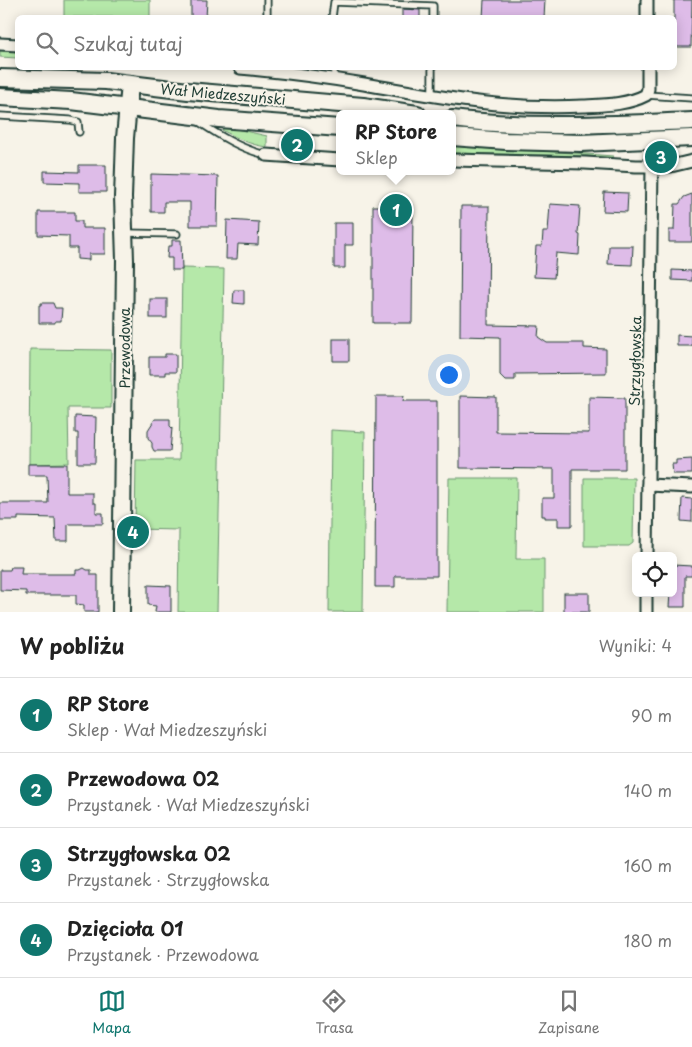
<!DOCTYPE html>
<html lang="pl">
<meta charset="utf-8">
<style>
:root{--surface:#fff;--page:#f6f6f6;--text:#222;--muted:#767676;--line:#e0e0e0;--accent:#0f766e}
body{margin:0;font-family:"Playpen Sans",sans-serif;background:var(--page);color:var(--text)}
.controls{position:absolute;right:15px;bottom:15px;display:grid;overflow:hidden;border-radius:8px;box-shadow:0 2px 12px #0003}
.controls button{width:45px;height:45px;display:grid;place-items:center;padding:0;border:0;border-bottom:1px solid var(--line);background:var(--surface);color:var(--text);font:25px sans-serif}
.you{position:absolute;left:448px;top:374px;width:18px;height:18px;margin:-12px;border:4px solid #fff;border-radius:50%;background:#1a73e8;box-shadow:0 0 0 8px #1a73e833}
.badge{display:grid;place-items:center;width:32px;height:32px;border-radius:50%;background:var(--accent);color:#fff;font-size:16px;font-weight:700}
.pin{position:absolute;translate:-50% -50%;border:2px solid #fff;box-shadow:0 1px 5px #0006}
.popup{position:absolute;left:336px;top:110px;width:120px;height:65px;box-sizing:border-box;display:grid;place-content:center;border-radius:8px;background:var(--surface);filter:drop-shadow(0 1px 4px #0005);font-size:16px;white-space:nowrap;color:var(--muted)}
.popup b{font-size:19px;color:var(--text)}
.popup::after{content:'';position:absolute;left:50%;top:100%;margin-left:-10px;border:10px solid transparent;border-top-color:var(--surface)}
.list{margin:0;padding:0;list-style:none}
h2{display:flex;justify-content:space-between;align-items:center;height:65px;margin:0;padding:0 20px;font-size:21px}
h2 small{font-size:16px;font-weight:400;color:var(--muted)}
.list li{display:grid;grid-template-columns:32px 1fr auto;gap:15px;align-items:center;box-sizing:border-box;height:75px;padding:0 20px;border-top:1px solid var(--line)}
.list b{display:block;font-size:19px;white-space:nowrap}
.list p{margin:0;font-size:16px;white-space:nowrap;color:var(--muted)}
.list em{font-size:16px;font-style:normal;color:var(--muted)}
.icon{flex:none;width:28px;height:28px;fill:none;stroke:currentColor;stroke-width:2;stroke-linecap:round;stroke-linejoin:round}
.map{position:relative;flex:none;width:692px;height:612px;overflow:hidden}
.search{position:absolute;background:var(--surface);box-shadow:0 2px 12px #0003;left:15px;right:15px;top:15px;height:55px;display:flex;align-items:center;gap:12px;box-sizing:border-box;padding:0 18px;border-radius:8px;color:var(--muted);font-size:19px}
.sheet{height:365px;background:var(--surface)}
nav{display:flex;justify-content:space-around;align-items:center;box-sizing:border-box;height:70px;border-top:1px solid var(--line);background:var(--surface);font-size:14px;color:var(--muted)}
nav a{display:grid;justify-items:center;gap:2px}
nav .on{color:var(--accent)}
.map>svg:first-child{display:block}
</style>
<div class="map">
<svg width="692" height="612" viewBox="0 0 692 612">
<rect width="100%" height="100%" fill="#f7f3e8"/>
<filter id="ink" filterUnits="userSpaceOnUse"><feTurbulence type="fractalNoise" baseFrequency=".02" numOctaves="2"/><feDisplacementMap in="SourceGraphic" scale="10" xChannelSelector="R" yChannelSelector="G"/><feConvolveMatrix kernelMatrix="1 2 1 2 8 2 1 2 1" color-interpolation-filters="sRGB"/></filter>
<g filter="url(#ink)">
<g fill="#b5e8a9" stroke="#6a926e">
<rect x="64" y="0" width="86" height="17"/>
<polygon points="0,50 17,52 17,58 0,57"/>
<path d="M223 128 236 129 267 136V147C250 145 237 138 222 130Z"/>
<path d="M452 146C506 150 559 151 613 156V158L587 156 452 153Z"/>
<polygon points="182,268 224,269 217,612 178,612 179,530 135,529 136,460 179,460"/>
<polygon points="30,349 111,350 111,408 68,408 69,463 29,464"/>
<polygon points="331,430 365,432 363,612 329,612"/>
<polygon points="449,478 517,478 516,559 544,559 544,612 447,612"/>
<polygon points="584,478 634,478 633,543 629,546 584,546"/>
</g>
<g fill="#debce8" stroke="#1f3d34">
<polygon points="191,0 207,0 206,18 191,18"/>
<polygon points="484,0 545,0 544,18 483,18"/>
<polygon points="674,0 692,0 691,47 674,47"/>
<polygon points="402,9 420,10 420,18 402,18"/>
<polygon points="79,165 106,165 106,192 79,192 79,183 44,182 44,171 79,172"/>
<polygon points="151,174 218,176 217,226 190,226 190,202 164,202 164,212 151,212"/>
<polygon points="604,192 628,193 627,212 603,211"/>
<polygon points="692,194 692,242 669,242 669,230 674,230 675,204 679,204 684,197"/>
<polygon points="550,204 580,206 578,234 580,235 579,255 556,253 554,278 534,277 536,246 542,246 543,232 548,232"/>
<polygon points="373,206 413,206 412,323 373,323"/>
<polygon points="461,206 489,206 488,325 539,326 538,337 547,343 584,343 584,348 606,349 606,373 515,374 515,380 505,380 500,375 500,337 460,336"/>
<polygon points="38,212 75,212 75,221 82,221 82,228 105,228 105,254 89,254 89,260 77,259 77,248 69,248 69,236 38,235"/>
<polygon points="227,220 259,222 258,245 238,244 237,259 226,259"/>
<polygon points="334,223 353,223 353,245 345,245 345,268 334,268"/>
<polygon points="172,240 181,240 182,270 172,270 172,258 167,258 168,246 172,246"/>
<polygon points="609,246 633,246 632,265 608,264"/>
<polygon points="672,270 692,271 692,281 672,280"/>
<polygon points="234,290 244,290 244,304 233,303"/>
<rect x="150" y="299" width="17" height="19"/>
<polygon points="41,303 53,303 55,308 62,308 61,321 55,321 55,323 39,323 39,305 41,305"/>
<polygon points="677,335 692,336 692,346 677,346"/>
<rect x="333" y="339" width="16" height="22"/>
<polygon points="165,354 176,354 176,372 165,372 165,375 149,375 149,357 165,357"/>
<polygon points="376,396 404,396 403,401 437,401 437,576 395,576 395,587 375,587"/>
<polygon points="460,396 496,397 496,432 589,433 589,397 625,398 625,469 572,469 572,526 558,526 558,518 545,518 545,516 542,516 542,498 554,498 554,469 460,468"/>
<polygon points="75,416 96,417 95,463 78,463 78,433 75,433"/>
<polygon points="155,419 170,419 170,426 172,428 170,451 154,451 152,447 152,443 148,438 148,430"/>
<polygon points="692,459 692,474 673,474 672,464 676,464 676,460"/>
<polygon points="28,464 67,464 67,493 93,493 93,503 96,503 96,513 103,513 103,524 68,524 68,541 56,541 55,518 18,517 18,520 0,520 0,503 48,503 47,475 28,475"/>
<polygon points="682,498 692,499 692,522 681,521"/>
<polygon points="673,565 692,566 692,576 685,576 685,607 669,607 670,593 673,593"/>
<polygon points="11,567 22,567 21,574 76,574 76,570 80,570 84,568 87,570 91,570 91,575 98,575 98,612 84,612 84,605 76,604 76,595 26,595 26,591 0,590 0,570 10,570"/>
<polygon points="148,585 171,586 171,612 155,612 156,606 148,605"/>
<rect x="564" y="593" width="25" height="19"/>
</g>
<g fill="none" stroke-linecap="round" stroke-linejoin="round">
<g stroke="#1f3d34" stroke-width="9">
<g id="lane">
<polyline points="267,0 267,18"/>
<polyline points="332,18 334,2 433,6 433,18"/>
<polyline points="334,68 334,80"/>
<polyline points="646,95 692,98"/>
<polyline points="432,97 432,68"/>
<polyline points="0,116 70,120 78,122 79,132"/>
<path d="M199 122C220 136 241 149 266 155"/>
<polyline points="126,233 177,234"/>
</g>
</g>
<g stroke="#1f3d34" stroke-width="15">
<g id="street">
<polyline points="647,0 647,18"/>
<polyline points="0,44 18,45"/>
<path d="M240 68C282 72 323 77 364 84 440 97 505 110 583 106 604 105 627 105 646 95L648 89V68"/>
<polyline points="266,155 340,160"/>
<polyline points="452,160 585,163 636,166 671,166 692,161"/>
<polyline points="648,485 692,487"/>
<polyline points="647,556 652,166"/>
<polyline points="646,612 646,593"/>
</g>
</g>
<g stroke="#1f3d34" stroke-width="20">
<g id="secondary">
<polyline points="0,78 106,81 188,91 363,106 417,114"/>
<polyline points="0,97 71,101 219,119 340,128"/>
<path d="M452 119C533 129 612 124 692 121"/>
<polyline points="452,137 506,141 581,143 692,138"/>
<polyline points="121,612 125,260 123,197 125,138 130,84"/>
</g>
</g>
<use href="#lane" stroke="#f7f3e8" stroke-width="5.5"/>
<use href="#street" stroke="#f7f3e8" stroke-width="11"/>
<use href="#secondary" stroke="#f7f3e8" stroke-width="16"/>
</g>
</g>
<g text-anchor="middle" dominant-baseline="central" stroke-width="4" stroke-linejoin="round" paint-order="stroke">
<g font-size="14" fill="#1f3d34" stroke="#f7f3e8">
<text transform="translate(223 94) rotate(5)">Wał Miedzeszyński</text>
<text transform="translate(124 348) rotate(-90)">Przewodowa</text>
<text transform="translate(635 361) rotate(-89)">Strzygłowska</text>
</g>
</g>
</svg>
<div class="controls">
<button><svg class="icon" aria-label="locate" viewBox="0 0 24 24"><circle cx="12" cy="12" r="6"/><path d="M12 2v4M12 18v4M2 12h4M18 12h4"/></svg></button>
</div>
<div class="you"></div>
<div class="pin badge" style="left:396px;top:210px">1</div>
<div class="popup"><b>RP Store</b>Sklep</div>
<div class="pin badge" style="left:297px;top:145px">2</div>
<div class="pin badge" style="left:661px;top:157px">3</div>
<div class="pin badge" style="left:133px;top:532px">4</div>
<div class="search"><svg class="icon" aria-label="search" viewBox="0 0 24 24"><circle cx="10" cy="10" r="6"/><path d="M15 15l6 6"/></svg>Szukaj tutaj</div>
</div>
<section class="sheet">
<h2>W pobliżu<small>Wyniki: 4</small></h2>
<ul class="list">
<li><span class="badge">1</span><div><b>RP Store</b><p>Sklep · Wał Miedzeszyński</p></div><em>90 m</em></li>
<li><span class="badge">2</span><div><b>Przewodowa 02</b><p>Przystanek · Wał Miedzeszyński</p></div><em>140 m</em></li>
<li><span class="badge">3</span><div><b>Strzygłowska 02</b><p>Przystanek · Strzygłowska</p></div><em>160 m</em></li>
<li><span class="badge">4</span><div><b>Dzięcioła 01</b><p>Przystanek · Przewodowa</p></div><em>180 m</em></li>
</ul>
</section>
<nav>
<a class="on"><svg class="icon" aria-label="map" viewBox="0 0 24 24"><path d="M3 6l6-2 6 2 6-2v14l-6 2-6-2-6 2zM9 4v14M15 6v14"/></svg>Mapa</a>
<a><svg class="icon" aria-label="directions" viewBox="0 0 24 24"><path d="M12 3l9 9-9 9-9-9zM9 14v-3h6M13 9l2 2-2 2"/></svg>Trasa</a>
<a><svg class="icon" aria-label="saved" viewBox="0 0 24 24"><path d="M7 4h10v16l-5-4-5 4z"/></svg>Zapisane</a>
</nav>
